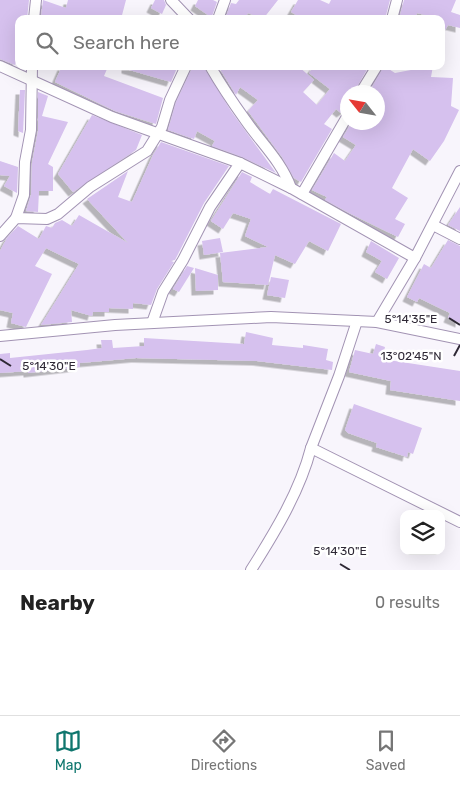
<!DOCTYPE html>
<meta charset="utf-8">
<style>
:root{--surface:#fff;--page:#f6f6f6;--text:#222;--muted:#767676;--line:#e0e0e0;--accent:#0f766e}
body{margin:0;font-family:Rubik,sans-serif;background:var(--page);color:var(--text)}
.controls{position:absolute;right:15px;bottom:15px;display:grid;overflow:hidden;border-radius:10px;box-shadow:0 5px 20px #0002}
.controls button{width:45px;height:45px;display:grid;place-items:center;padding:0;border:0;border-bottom:1px solid var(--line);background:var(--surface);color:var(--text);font:25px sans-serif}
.compass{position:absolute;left:340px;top:85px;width:45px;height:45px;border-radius:50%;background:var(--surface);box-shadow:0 5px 20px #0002;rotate:301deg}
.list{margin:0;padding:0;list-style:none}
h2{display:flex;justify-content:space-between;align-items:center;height:65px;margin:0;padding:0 20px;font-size:21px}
h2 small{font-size:16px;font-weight:400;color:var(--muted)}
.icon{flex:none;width:28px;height:28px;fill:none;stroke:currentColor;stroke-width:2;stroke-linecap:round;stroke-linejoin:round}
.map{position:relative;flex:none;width:460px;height:570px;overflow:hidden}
.search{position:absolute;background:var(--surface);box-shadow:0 5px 20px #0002;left:15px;right:15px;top:15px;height:55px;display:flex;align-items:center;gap:12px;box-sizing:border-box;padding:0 18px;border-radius:10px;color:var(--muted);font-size:19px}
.sheet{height:145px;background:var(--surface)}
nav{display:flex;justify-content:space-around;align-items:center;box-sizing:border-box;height:70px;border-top:1px solid var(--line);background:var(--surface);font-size:14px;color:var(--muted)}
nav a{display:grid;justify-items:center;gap:2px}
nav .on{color:var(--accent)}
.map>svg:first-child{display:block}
</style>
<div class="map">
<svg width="460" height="570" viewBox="0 0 460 570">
<defs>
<filter id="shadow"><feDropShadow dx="-4.5" dy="4.5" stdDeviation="0" flood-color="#0004"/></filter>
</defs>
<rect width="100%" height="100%" fill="#f8f5fc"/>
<g fill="#d6c1ee" filter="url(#shadow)">
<polygon points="0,0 29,0 27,19 19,19 19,57 15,65 0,59"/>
<polygon points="43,0 66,8 68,0 126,0 121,19 41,17"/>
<polygon points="155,0 164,0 166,5 162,14 151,8"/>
<polygon points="198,0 213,0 217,2 211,19 206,19 208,15 195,6"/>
<polygon points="239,0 278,0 263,19 248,13 244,19 225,19 231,3 236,4"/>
<polygon points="298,0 320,0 329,4 331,0 390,0 385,19 303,19 291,12"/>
<polygon points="404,0 456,0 451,12 460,15 460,28 448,25 441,37 441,19 417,13 415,19 399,19"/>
<polygon points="62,66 99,66 107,69 104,76 163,98 156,124 115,111 55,82"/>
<polygon points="126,66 170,66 177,68 171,82 126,69"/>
<polygon points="193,66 203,66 231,111 276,173 242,157 212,146 215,141 197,131 194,139 168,130 176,102"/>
<polygon points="218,66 272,69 270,66 298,66 314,80 303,92 317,105 330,89 309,73 314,66 369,66 354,92 348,92 348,108 341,113 336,109 324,124 332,129 301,182 294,178 282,157 248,111 258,100 240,87 236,95"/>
<polygon points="384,66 395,73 416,69 416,66 433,66 431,77 453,78 451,106 459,110 444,141 430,161 413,149 392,188 408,198 395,219 405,224 398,237 351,214 325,200 327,197 312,190 334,153 345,161 356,145 343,137 352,122 378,122 378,92 369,92"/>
<polygon points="20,90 25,90 23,133 18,131"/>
<polygon points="38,92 48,96 42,116 68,122 48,164 53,167 53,191 39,191 38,212 26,211 31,195 32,163 38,131"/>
<polygon points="92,115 142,135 136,150 73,192 58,174"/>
<polygon points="161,142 229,166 204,203 175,260 170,261 174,262 157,289 151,305 133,303 133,309 109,308 109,312 93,312 92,316 71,310 72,322 41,325 79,264 46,248 35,266 52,274 26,327 11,323 13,313 0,310 0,251 7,238 18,226 39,239 46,226 52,228 55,223 62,220 72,226 79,215 128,243 87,199 128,171 118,197 132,202 153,155"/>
<polygon points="0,161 18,167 17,193 4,186 10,176 0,175"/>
<polygon points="242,172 252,177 250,182 270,194 273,189 341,224 328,251 309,241 295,264 275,255 268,285 223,282 220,253 268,247 245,236 251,219 233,213 223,229 211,221"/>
<polygon points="460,207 460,231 448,225"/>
<polygon points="220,238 223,252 204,255 202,241"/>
<polygon points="448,240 460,246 460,323 448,318 450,313 419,298 417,302 407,297 424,264 431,268"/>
<polygon points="371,241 399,258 387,279 375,272 382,261 366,252"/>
<polygon points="187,266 194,268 179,292 173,289"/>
<polygon points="195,268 218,275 218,290 196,291"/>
<polygon points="271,277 289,280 285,298 267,295"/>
<polygon points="246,332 273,338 272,345 303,348 303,345 328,349 326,360 333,362 332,370 257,361 136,358 80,363 80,367 28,373 28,371 0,373 0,354 10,353 10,358 87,350 102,348 101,340 112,340 113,348 144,346 144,338 244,344"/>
<polygon points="376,344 385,347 382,359 460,371 460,401 390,390 391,381 349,372 355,350 373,354"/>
<polygon points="354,404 422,428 413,454 408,452 407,457 376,447 377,443 348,433 345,430"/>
</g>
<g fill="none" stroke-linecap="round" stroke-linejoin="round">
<g stroke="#a293b3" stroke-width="12">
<g id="minor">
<polyline points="171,0 189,19"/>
<polyline points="34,19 36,0"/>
<polyline points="218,19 225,0"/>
<polyline points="392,19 397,0"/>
<polyline points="0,66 112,117 240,163 291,188 415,258"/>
<path d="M210 66C221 85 233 103 246 121 262 144 281 161 291 188"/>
<polyline points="361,92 377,66"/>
<polyline points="302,194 348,115"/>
<polyline points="16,218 24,195 25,162 31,130 32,66"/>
<polyline points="433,225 460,239"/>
<polyline points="0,236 16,218 47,219 58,214 90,187 147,151 162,127 170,100 186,66"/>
<polyline points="357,321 339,376 311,448 460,522"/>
<polyline points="377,322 415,258 460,171"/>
<polyline points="152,323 163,292 183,260 210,207 240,163"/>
<polyline points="0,336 115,325 271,317 377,322 460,339"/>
<path d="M251 570C275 532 300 491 311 448"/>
</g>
</g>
<use href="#minor" stroke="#fff" stroke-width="10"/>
</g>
<path fill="none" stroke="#2e2835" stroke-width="2" d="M449 318 460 325M454 356 460 345M0 359 11 366M340 564 350 570"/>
<g font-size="12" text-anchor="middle" fill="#2e2835" stroke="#fff" stroke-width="5" stroke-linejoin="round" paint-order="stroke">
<text x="411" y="323">5°14'35"E</text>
<text x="411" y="360">13°02'45"N</text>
<text x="49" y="370">5°14'30"E</text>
<text x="340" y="555">5°14'30"E</text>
</g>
</svg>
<div class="controls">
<button><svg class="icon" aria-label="layers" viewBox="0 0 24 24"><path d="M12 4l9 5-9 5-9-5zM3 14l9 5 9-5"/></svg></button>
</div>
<svg class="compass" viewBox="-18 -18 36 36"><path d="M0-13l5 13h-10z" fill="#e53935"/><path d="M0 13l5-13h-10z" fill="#767676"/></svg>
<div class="search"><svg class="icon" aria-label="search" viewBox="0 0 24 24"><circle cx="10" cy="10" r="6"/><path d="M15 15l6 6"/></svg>Search here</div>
</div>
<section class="sheet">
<h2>Nearby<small>0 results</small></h2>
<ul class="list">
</ul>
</section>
<nav>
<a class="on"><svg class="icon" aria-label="map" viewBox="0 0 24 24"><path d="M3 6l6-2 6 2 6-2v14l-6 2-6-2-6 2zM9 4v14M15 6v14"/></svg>Map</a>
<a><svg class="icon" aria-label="directions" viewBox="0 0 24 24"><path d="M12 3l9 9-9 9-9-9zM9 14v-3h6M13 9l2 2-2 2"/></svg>Directions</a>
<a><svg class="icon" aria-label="saved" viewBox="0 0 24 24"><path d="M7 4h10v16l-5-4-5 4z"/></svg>Saved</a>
</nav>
